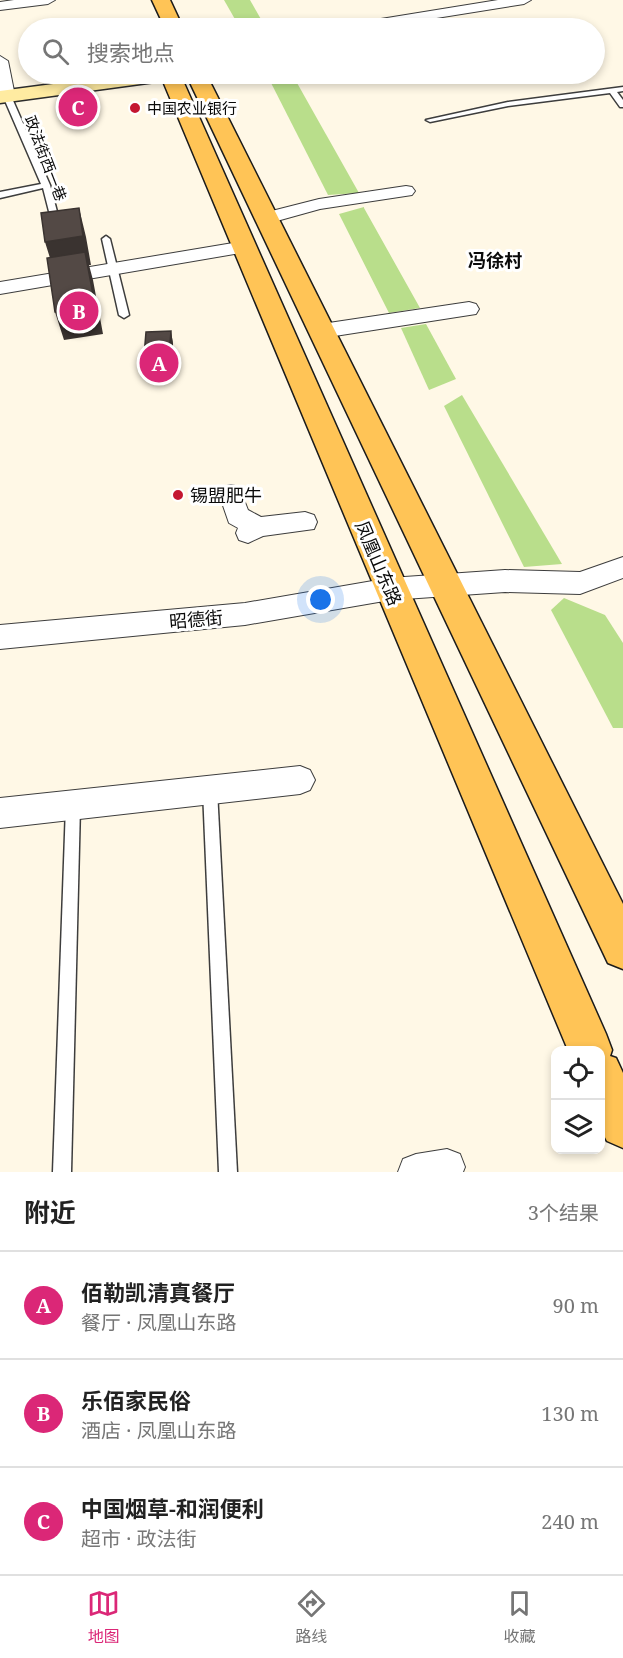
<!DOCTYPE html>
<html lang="zh">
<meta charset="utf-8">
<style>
:root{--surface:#fff;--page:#f6f6f6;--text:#222;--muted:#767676;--line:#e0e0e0;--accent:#db2777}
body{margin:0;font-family:"Noto Serif","Noto Sans SC",serif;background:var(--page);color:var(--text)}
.controls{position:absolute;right:18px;bottom:18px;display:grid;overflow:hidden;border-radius:12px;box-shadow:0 3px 9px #0003}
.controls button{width:54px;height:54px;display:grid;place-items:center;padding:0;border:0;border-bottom:2px solid var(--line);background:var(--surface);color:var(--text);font:30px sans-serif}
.you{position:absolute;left:321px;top:600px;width:21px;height:21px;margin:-15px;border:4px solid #fff;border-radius:50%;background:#1a73e8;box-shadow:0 0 0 9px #1a73e833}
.badge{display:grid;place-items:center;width:39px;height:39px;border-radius:50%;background:var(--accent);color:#fff;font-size:20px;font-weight:700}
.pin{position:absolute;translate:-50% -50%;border:3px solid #fff;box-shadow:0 2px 6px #0006}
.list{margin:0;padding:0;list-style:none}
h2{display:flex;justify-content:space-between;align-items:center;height:78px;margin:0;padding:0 24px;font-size:26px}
h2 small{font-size:20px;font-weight:400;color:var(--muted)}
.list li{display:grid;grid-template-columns:39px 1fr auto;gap:18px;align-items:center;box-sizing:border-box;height:108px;padding:0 24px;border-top:2px solid var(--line)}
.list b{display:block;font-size:22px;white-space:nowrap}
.list p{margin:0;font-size:20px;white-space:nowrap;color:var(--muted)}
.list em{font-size:20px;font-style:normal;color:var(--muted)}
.icon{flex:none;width:33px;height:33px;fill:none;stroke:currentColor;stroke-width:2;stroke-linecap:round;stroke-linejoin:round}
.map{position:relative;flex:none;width:623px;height:1172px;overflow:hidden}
.search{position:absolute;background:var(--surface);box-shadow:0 3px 9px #0003;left:18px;right:18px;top:18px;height:66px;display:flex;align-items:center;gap:15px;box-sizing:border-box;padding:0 21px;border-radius:33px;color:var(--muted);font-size:22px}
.sheet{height:402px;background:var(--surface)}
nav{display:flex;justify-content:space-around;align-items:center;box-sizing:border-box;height:84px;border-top:2px solid var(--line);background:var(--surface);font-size:16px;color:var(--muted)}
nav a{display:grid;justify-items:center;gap:3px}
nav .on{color:var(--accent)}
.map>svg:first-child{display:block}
</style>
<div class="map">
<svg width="623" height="1172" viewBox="0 0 623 1172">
<rect width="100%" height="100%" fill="#fff8e6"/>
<g fill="#b9de8b">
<polygon points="224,0 250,0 266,28 240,28"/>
<polygon points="275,74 292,74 359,193 328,195 267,75"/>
<polygon points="364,207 364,208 420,308 389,313 339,214"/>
<polygon points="426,324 456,379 429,390 401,328"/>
<polygon points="462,395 562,564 524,567 444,406"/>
<polygon points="564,598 605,615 623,643 623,728 613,728 551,610"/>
</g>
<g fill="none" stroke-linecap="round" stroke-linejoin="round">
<g stroke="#3d3d3d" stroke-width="3">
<g id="lane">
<polygon points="623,87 623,91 617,92 623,100 623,107 620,107 610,93 508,106 430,122 426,120 508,102"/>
<polygon points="4,94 11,96 50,185 61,227 60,229 54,229 53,227 43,188 0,198 0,192 41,184 3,96"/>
<polygon points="106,236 110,239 129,315 124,318 119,315 102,239"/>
<polygon points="210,783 215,785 217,790 237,1172 219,1172 203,790 205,785"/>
<polygon points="73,799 78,801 80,806 71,1172 53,1172 66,806 68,801"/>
</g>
</g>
<g stroke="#3d3d3d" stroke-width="2">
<g id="street">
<polygon points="14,0 55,0 48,4 0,10 0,2"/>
<polygon points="498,0 531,0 524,4 374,28 343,28 350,24"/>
<polygon points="0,56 8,61 15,96 7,101 0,97"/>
<polygon points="162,74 185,74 177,79 164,77"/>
<polygon points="406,186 412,187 415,191 412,195 320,209 266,224 260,222 257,218 260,214 319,199"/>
<polygon points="245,241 252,243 254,247 252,251 0,294 0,282"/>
<polygon points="469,302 476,304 479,309 476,314 322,338 315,336 312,331 315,326 322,324"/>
<polygon points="231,485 239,487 248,510 261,517 305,512 314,515 317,522 314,529 263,536 248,543 239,540 236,533 238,528 229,523 219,494 223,487"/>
<polygon points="623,557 623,578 580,594 505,592 390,600 245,625 0,649 0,625 245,603 390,578 505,570 580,572"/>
<polygon points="300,766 310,770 315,780 310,790 300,794 0,828 0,798"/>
<polygon points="447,1149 460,1154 465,1167 463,1172 398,1172 403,1159 416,1154"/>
</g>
</g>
<g stroke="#2c2c2c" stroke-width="3">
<polygon id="secondary" points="129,74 180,74 177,78 170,80 0,103 0,91"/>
</g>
<g stroke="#1b1b1b" stroke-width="3">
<g id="primary">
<polygon points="152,0 170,0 183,28 165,28"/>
<polygon points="160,74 180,74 606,1034 612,1050 610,1056 616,1058 623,1073 623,1148 607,1141 600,1128 600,1050 568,1050"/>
<polygon points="186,74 206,74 623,904 623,969 608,963"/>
</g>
</g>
<use href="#lane" fill="#fff" fill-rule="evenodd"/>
<use href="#street" fill="#fff" fill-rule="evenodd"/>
<use href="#secondary" fill="#ffeba1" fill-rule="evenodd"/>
<use href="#primary" fill="#ffc456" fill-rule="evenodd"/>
</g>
<polygon fill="#473f3b" points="171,331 173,344 170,380 146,381 143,368"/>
<g fill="#3a3330">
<polygon points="79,208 86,237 91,265 89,265 93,280 103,334 64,340 55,312 54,271 45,242"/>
<polygon points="171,331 173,344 170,380 168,367"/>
</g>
<g fill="#534945" stroke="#3a3330" stroke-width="1.5">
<polygon points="79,208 83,236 45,242 41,213"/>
<polygon points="85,252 95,305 55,312 47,258"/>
<polygon points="171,331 168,367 143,368 146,332"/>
</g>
<g fill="#c41731" stroke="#fff" stroke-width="2">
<circle cx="135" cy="108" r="6"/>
<circle cx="178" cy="495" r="6"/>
</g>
<g text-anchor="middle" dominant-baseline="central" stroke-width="6" stroke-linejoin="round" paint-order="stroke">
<g font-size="15" fill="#0a0a0a" stroke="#fff" text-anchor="start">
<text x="147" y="108">中国农业银行</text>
</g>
<g font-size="15" fill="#0a0a0a" stroke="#fff">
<text transform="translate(46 158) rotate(69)">政法街西一巷</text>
</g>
<g font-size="18" font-weight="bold" fill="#0a0a0a" stroke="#fff">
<text x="495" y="260">冯徐村</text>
</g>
<g font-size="18" fill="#0a0a0a" stroke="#fff" text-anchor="start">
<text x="190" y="495">锡盟肥牛</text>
</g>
<g font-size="18" fill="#0a0a0a" stroke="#fff">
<text transform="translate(379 563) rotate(67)">凤凰山东路</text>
<text transform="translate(196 619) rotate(-5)">昭德街</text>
</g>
</g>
</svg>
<div class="controls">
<button><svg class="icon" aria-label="locate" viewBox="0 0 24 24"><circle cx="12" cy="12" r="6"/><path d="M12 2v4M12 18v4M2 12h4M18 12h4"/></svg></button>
<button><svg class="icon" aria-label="layers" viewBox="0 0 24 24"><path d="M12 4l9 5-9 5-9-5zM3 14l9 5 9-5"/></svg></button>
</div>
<div class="you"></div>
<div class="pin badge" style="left:159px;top:363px">A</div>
<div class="pin badge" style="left:79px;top:311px">B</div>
<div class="pin badge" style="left:78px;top:107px">C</div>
<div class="search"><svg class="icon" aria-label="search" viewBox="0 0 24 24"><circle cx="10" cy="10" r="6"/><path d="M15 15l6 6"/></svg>搜索地点</div>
</div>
<section class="sheet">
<h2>附近<small>3个结果</small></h2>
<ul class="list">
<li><span class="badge">A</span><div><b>佰勒凯清真餐厅</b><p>餐厅 · 凤凰山东路</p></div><em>90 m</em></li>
<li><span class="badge">B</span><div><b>乐佰家民俗</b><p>酒店 · 凤凰山东路</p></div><em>130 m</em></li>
<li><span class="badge">C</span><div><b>中国烟草-和润便利</b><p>超市 · 政法街</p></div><em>240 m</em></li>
</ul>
</section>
<nav>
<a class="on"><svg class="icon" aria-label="map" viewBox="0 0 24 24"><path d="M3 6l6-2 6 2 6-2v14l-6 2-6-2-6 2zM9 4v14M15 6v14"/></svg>地图</a>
<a><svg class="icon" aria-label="directions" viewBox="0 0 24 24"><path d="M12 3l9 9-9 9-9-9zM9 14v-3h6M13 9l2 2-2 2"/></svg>路线</a>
<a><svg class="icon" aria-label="saved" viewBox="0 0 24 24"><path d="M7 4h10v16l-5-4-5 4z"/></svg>收藏</a>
</nav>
